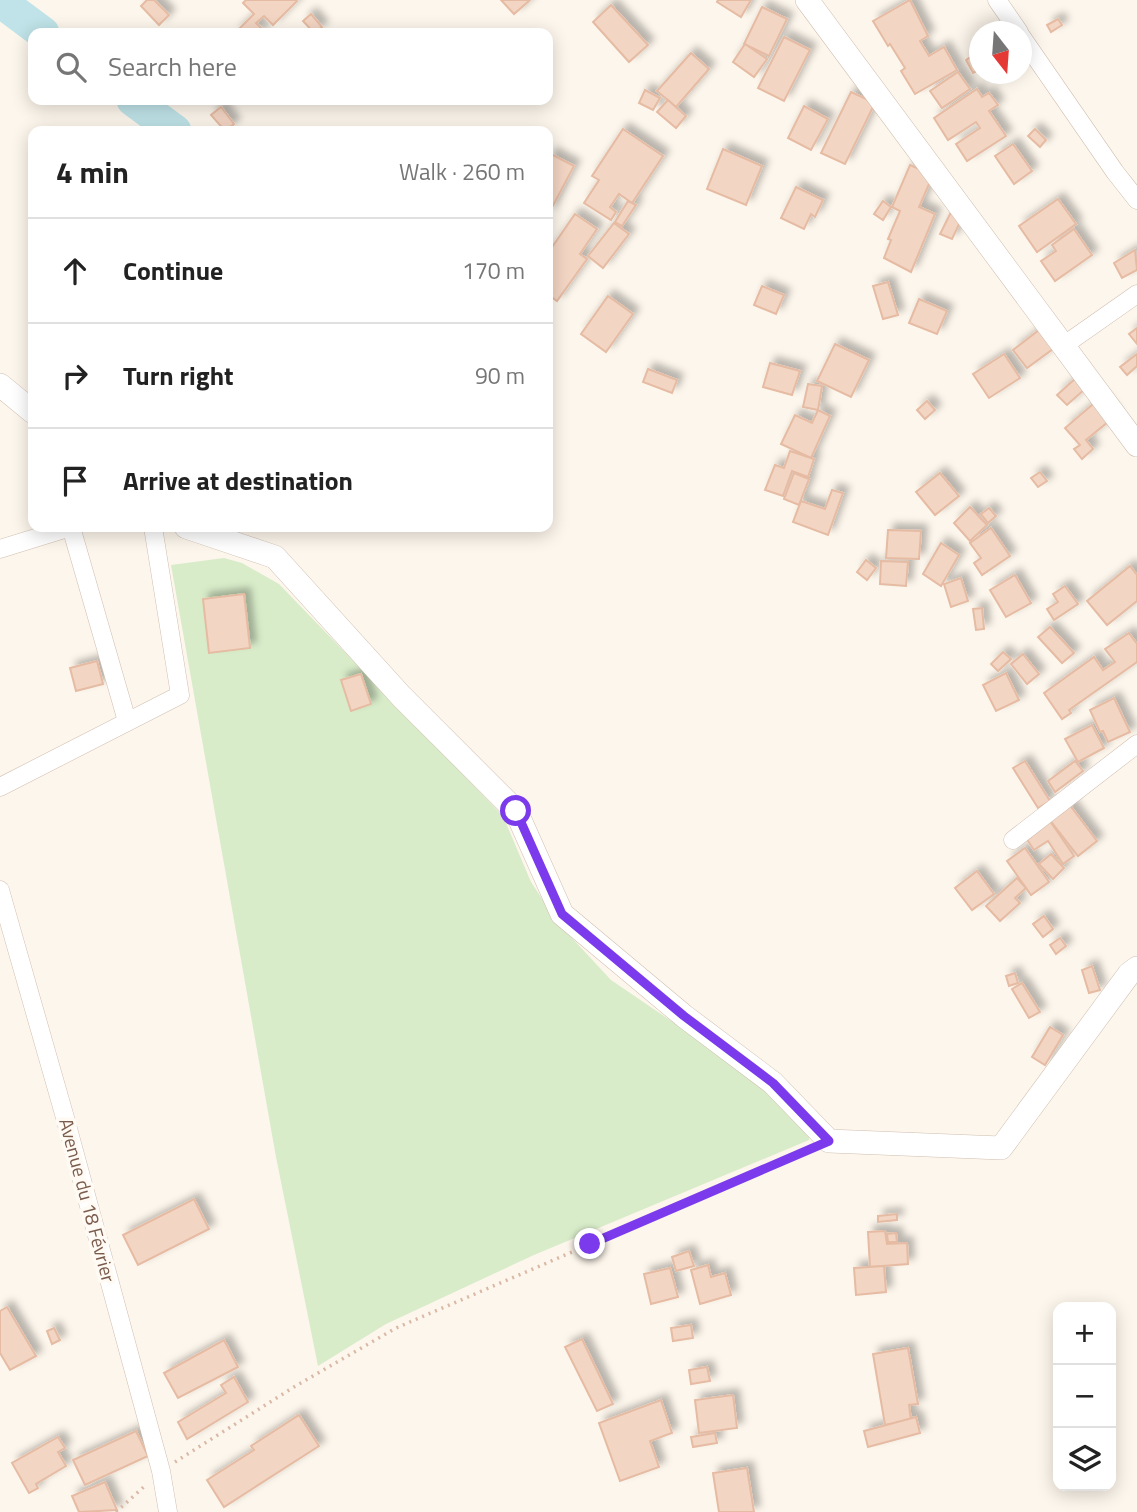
<!DOCTYPE html>
<meta charset="utf-8">
<style>
:root{--surface:#fff;--page:#f6f6f6;--text:#222;--muted:#767676;--line:#e0e0e0}
body{margin:0;font-family:"Titillium Web",sans-serif;background:var(--page);color:var(--text)}
.controls{position:absolute;right:21px;bottom:21px;display:grid;overflow:hidden;border-radius:14px;box-shadow:0 4px 18px #0003}
.controls button{width:63px;height:63px;display:grid;place-items:center;padding:0;border:0;border-bottom:2px solid var(--line);background:var(--surface);color:var(--text);font:35px sans-serif}
.compass{position:absolute;left:969px;top:21px;width:63px;height:63px;border-radius:50%;background:var(--surface);box-shadow:0 4px 18px #0003;rotate:163deg}
.stop{position:absolute;width:21px;height:21px;margin:-16px;border:5px solid #7c3aed;border-radius:50%;background:#fff}
.stop.end{background:#7c3aed;border-color:#fff;box-shadow:0 2px 7px #0008}
.list{margin:0;padding:0;list-style:none}
h2{display:flex;justify-content:space-between;align-items:center;height:91px;margin:0;padding:0 28px;font-size:30px}
h2 small{font-size:23px;font-weight:400;color:var(--muted)}
.list li{display:grid;grid-template-columns:46px 1fr auto;gap:21px;align-items:center;box-sizing:border-box;height:105px;padding:0 28px;border-top:2px solid var(--line)}
.list b{display:block;font-size:26px;white-space:nowrap}
.list em{font-size:23px;font-style:normal;color:var(--muted)}
.icon{flex:none;width:38px;height:38px;fill:none;stroke:currentColor;stroke-width:2;stroke-linecap:round;stroke-linejoin:round}
.map{position:relative;flex:none;width:1137px;height:1512px;overflow:hidden}
.search{position:absolute;background:var(--surface);box-shadow:0 4px 18px #0003;left:28px;top:28px;width:525px;height:77px;display:flex;align-items:center;gap:18px;box-sizing:border-box;padding:0 24px;border-radius:14px;color:var(--muted);font-size:26px}
.panel{position:absolute;background:var(--surface);box-shadow:0 4px 18px #0003;left:28px;top:126px;width:525px;height:406px;border-radius:14px}
.map>svg:first-child{display:block}
</style>
<div class="map">
<svg width="1137" height="1512" viewBox="0 0 1137 1512">
<defs>
<filter id="shadow"><feDropShadow dx="6" dy="-6" stdDeviation="3.5" flood-color="#0004"/></filter>
</defs>
<rect width="100%" height="100%" fill="#fdf6ec"/>
<polygon fill="#d8ecc9" points="224,558 242,563 279,584 503,816 531,882 558,923 611,980 752,1076 810,1131 809,1140 534,1255 386,1324 318,1366 276,1157 171,565"/>
<g fill="none" stroke-linecap="round" stroke-linejoin="round">
<g stroke="#bfe3e8" stroke-width="33">
<polyline points="0,1 43,33"/>
<polyline points="133,100 175,131"/>
</g>
</g>
<g fill="#f3d5c3" stroke="#e6bba3" stroke-width="2" filter="url(#shadow)">
<polygon points="147,0 154,0 169,15 159,25 141,6"/>
<polygon points="246,0 296,0 297,1 273,25 264,16 256,23 264,31 261,33 235,33 254,14 243,3"/>
<polygon points="501,0 530,0 514,14"/>
<polygon points="718,0 751,0 741,17 717,2"/>
<polygon points="910,0 928,36 920,41 929,56 944,47 957,70 915,94 901,71 905,68 890,44 888,46 873,21"/>
<polygon points="611,5 648,45 629,62 593,22"/>
<polygon points="762,7 787,19 769,56 744,44"/>
<polygon points="311,14 322,27 314,33 303,21"/>
<polygon points="1058,19 1062,25 1051,32 1047,25"/>
<polygon points="784,37 810,50 784,101 758,88"/>
<polygon points="745,44 767,59 754,77 733,62"/>
<polygon points="691,53 709,69 676,107 657,91"/>
<polygon points="973,55 979,65 979,70 973,73 966,60"/>
<polygon points="958,72 970,89 942,108 930,91"/>
<polygon points="977,89 982,97 989,93 998,105 989,111 1006,136 967,161 956,144 980,128 976,122 948,140 934,118"/>
<polygon points="645,90 660,98 653,110 639,103"/>
<polygon points="851,92 875,103 845,164 821,153"/>
<polygon points="668,100 686,116 676,128 657,112"/>
<polygon points="804,106 828,119 811,150 788,138"/>
<polygon points="221,107 234,124 225,131 211,115"/>
<polygon points="623,129 663,156 632,203 619,194 610,207 616,212 611,220 584,203 599,180 592,176"/>
<polygon points="1035,129 1046,140 1040,147 1028,136"/>
<polygon points="1013,144 1032,171 1014,184 995,156"/>
<polygon points="723,149 762,166 746,205 707,189"/>
<polygon points="551,154 574,166 548,215 548,160"/>
<polygon points="910,165 933,175 919,207 935,214 911,272 884,258 891,240 888,239 900,211 892,207"/>
<polygon points="796,187 823,200 815,217 811,214 804,229 781,218"/>
<polygon points="1058,199 1076,224 1037,252 1019,226"/>
<polygon points="628,201 636,205 622,226 615,222"/>
<polygon points="883,201 891,207 883,220 874,214"/>
<polygon points="952,210 963,216 952,239 940,234"/>
<polygon points="575,214 597,229 580,254 587,259 557,301 550,296 548,300 548,253"/>
<polygon points="614,223 629,234 603,268 588,256"/>
<polygon points="1074,229 1092,255 1055,281 1041,261 1056,251 1052,245"/>
<polygon points="1135,250 1137,270 1122,278 1114,263"/>
<polygon points="888,282 898,315 883,319 873,286"/>
<polygon points="762,286 784,295 776,314 754,305"/>
<polygon points="608,296 633,314 606,352 581,334"/>
<polygon points="919,299 947,311 937,334 909,323"/>
<polygon points="1043,327 1057,346 1027,368 1013,350"/>
<polygon points="1137,328 1137,344 1129,334"/>
<polygon points="835,344 869,360 851,397 817,381"/>
<polygon points="1004,354 1020,378 989,398 973,374"/>
<polygon points="1137,354 1137,366 1127,375 1120,367"/>
<polygon points="770,363 800,371 792,395 763,387"/>
<polygon points="648,369 677,380 672,393 643,382"/>
<polygon points="1076,378 1085,389 1067,405 1057,395"/>
<polygon points="808,384 822,386 818,410 803,407"/>
<polygon points="1099,399 1114,417 1086,440 1093,449 1082,459 1074,449 1080,445 1065,428"/>
<polygon points="927,401 935,410 925,419 917,410"/>
<polygon points="818,410 830,416 811,458 781,444 795,415 812,423"/>
<polygon points="790,451 814,459 808,477 792,471 783,496 765,490 775,465 784,468"/>
<polygon points="1040,472 1047,481 1038,487 1031,478"/>
<polygon points="794,473 809,479 799,505 784,499"/>
<polygon points="940,473 959,496 935,515 916,492"/>
<polygon points="832,490 843,493 828,535 793,522 801,501 825,509"/>
<polygon points="970,507 987,525 970,541 954,523"/>
<polygon points="989,508 996,516 988,523 981,514"/>
<polygon points="991,528 1010,556 982,575 974,563 981,558 970,543"/>
<polygon points="888,530 921,531 919,559 886,558"/>
<polygon points="941,543 959,555 941,586 923,574"/>
<polygon points="866,560 876,568 867,580 857,572"/>
<polygon points="881,561 908,562 906,586 880,584"/>
<polygon points="1130,566 1137,575 1137,601 1107,625 1087,601"/>
<polygon points="1015,575 1031,603 1006,617 990,590"/>
<polygon points="961,578 968,601 951,607 944,584"/>
<polygon points="1065,586 1078,604 1054,620 1047,609 1058,602 1053,594"/>
<polygon points="244,594 250,648 209,653 203,599"/>
<polygon points="982,608 984,629 976,630 973,609"/>
<polygon points="1050,627 1074,653 1062,663 1038,637"/>
<polygon points="1129,633 1137,644 1137,662 1069,710 1071,713 1062,719 1044,693 1094,657 1103,670 1115,662 1105,649"/>
<polygon points="1003,652 1011,659 998,671 991,664"/>
<polygon points="1023,654 1039,674 1027,684 1011,664"/>
<polygon points="97,661 103,684 76,691 70,668"/>
<polygon points="1006,673 1019,700 996,711 983,685"/>
<polygon points="361,674 371,704 351,711 341,680"/>
<polygon points="1114,698 1130,732 1108,742 1103,731 1100,732 1090,710"/>
<polygon points="1092,725 1104,748 1078,762 1065,739"/>
<polygon points="1025,761 1050,801 1038,808 1013,768"/>
<polygon points="1075,761 1083,771 1055,792 1048,781"/>
<polygon points="1069,804 1097,841 1078,856 1049,819"/>
<polygon points="1050,821 1074,856 1063,864 1048,841 1034,850 1026,838"/>
<polygon points="1025,848 1049,882 1031,895 1007,861"/>
<polygon points="1051,854 1064,868 1053,879 1039,864"/>
<polygon points="977,871 994,894 972,910 955,888"/>
<polygon points="1017,878 1026,888 1015,898 1020,903 1000,921 986,906"/>
<polygon points="1044,916 1053,929 1043,937 1033,924"/>
<polygon points="1060,938 1066,946 1056,954 1050,945"/>
<polygon points="1092,966 1100,990 1089,993 1082,970"/>
<polygon points="1015,973 1018,983 1009,986 1006,976"/>
<polygon points="1022,983 1040,1012 1029,1018 1012,989"/>
<polygon points="1050,1027 1063,1035 1045,1065 1032,1057"/>
<polygon points="194,1199 209,1229 138,1265 123,1235"/>
<polygon points="897,1214 897,1220 878,1222 878,1216"/>
<polygon points="885,1231 887,1244 907,1243 908,1264 870,1267 868,1232"/>
<polygon points="896,1233 897,1242 888,1242 887,1234"/>
<polygon points="689,1251 694,1266 676,1271 672,1257"/>
<polygon points="708,1265 711,1277 725,1273 731,1295 700,1304 691,1270"/>
<polygon points="884,1266 886,1292 856,1295 854,1268"/>
<polygon points="670,1268 678,1297 651,1304 644,1274"/>
<polygon points="7,1307 36,1356 10,1370 0,1353 0,1311"/>
<polygon points="691,1325 693,1338 673,1341 671,1328"/>
<polygon points="54,1328 60,1340 52,1344 47,1331"/>
<polygon points="582,1339 613,1404 597,1411 565,1347"/>
<polygon points="224,1340 238,1367 178,1398 164,1373"/>
<polygon points="908,1348 918,1404 909,1405 911,1420 885,1425 873,1354"/>
<polygon points="707,1367 710,1381 691,1384 689,1370"/>
<polygon points="234,1377 248,1402 187,1439 178,1422 226,1393 221,1385"/>
<polygon points="733,1395 737,1428 699,1433 695,1400"/>
<polygon points="661,1400 672,1433 650,1441 659,1467 620,1481 599,1423"/>
<polygon points="299,1415 319,1446 224,1507 207,1480 254,1450 251,1446"/>
<polygon points="916,1417 920,1433 868,1447 864,1431"/>
<polygon points="136,1431 148,1456 85,1485 73,1460"/>
<polygon points="715,1433 717,1443 693,1447 691,1437"/>
<polygon points="58,1437 65,1448 58,1452 66,1466 36,1484 38,1488 29,1493 12,1463"/>
<polygon points="747,1468 754,1512 719,1512 713,1473"/>
<polygon points="105,1482 117,1510 79,1512 72,1496"/>
</g>
<g fill="none" stroke-linecap="round" stroke-linejoin="round">
<g stroke="#d1beb0" stroke-width="19">
<g id="minor">
<polyline points="997,0 1019,32"/>
<polyline points="1021,36 1115,172 1137,200"/>
<polyline points="1063,346 1137,294"/>
<polyline points="71,527 127,721"/>
<polyline points="0,549 71,527"/>
<polyline points="0,787 180,695 153,527"/>
<polyline points="1013,840 1137,744"/>
<polyline points="0,890 64,1114 161,1471 168,1512"/>
</g>
</g>
<g stroke="#d1beb0" stroke-width="24">
<g id="tertiary">
<polyline points="807,0 1137,445"/>
<polyline points="0,385 33,412"/>
<polyline points="186,527 275,557 401,696 516,811 562,914 684,1016 773,1083 829,1141 1001,1148 1129,974 1137,968"/>
</g>
</g>
<g stroke="#d9b8a5" stroke-width="3.5" stroke-dasharray="2 5" stroke-linecap="butt">
<polyline points="175,1462 294,1387 396,1328 811,1149"/>
<polyline points="116,1512 147,1484"/>
</g>
<use href="#minor" stroke="#fff" stroke-width="18"/>
<use href="#tertiary" stroke="#fff" stroke-width="23"/>
</g>
<g fill="none" stroke-linecap="round" stroke-linejoin="round">
<polyline stroke="#7c3aed" stroke-width="9" points="516,811 562,914 684,1016 773,1083 829,1141 590,1244"/>
</g>
<g text-anchor="middle" dominant-baseline="central" stroke-width="7" stroke-linejoin="round" paint-order="stroke">
<g font-size="19" fill="#7a5c4d" stroke="#fffaf3">
<text transform="translate(88 1200) rotate(75)">Avenue du 18 Février</text>
</g>
</g>
</svg>
<div class="controls">
<button>+</button>
<button>−</button>
<button><svg class="icon" aria-label="layers" viewBox="0 0 24 24"><path d="M12 4l9 5-9 5-9-5zM3 14l9 5 9-5"/></svg></button>
</div>
<svg class="compass" viewBox="-18 -18 36 36"><path d="M0-13l5 13h-10z" fill="#e53935"/><path d="M0 13l5-13h-10z" fill="#767676"/></svg>
<div class="stop" style="left:516px;top:811px"></div>
<div class="stop end" style="left:590px;top:1244px"></div>
<div class="search"><svg class="icon" aria-label="search" viewBox="0 0 24 24"><circle cx="10" cy="10" r="6"/><path d="M15 15l6 6"/></svg>Search here</div>
<section class="panel">
<h2>4 min<small>Walk · 260 m</small></h2>
<ul class="list">
<li><svg class="icon" aria-label="ahead" viewBox="0 0 24 24"><path d="M12 20V5M6 11l6-6 6 6"/></svg><div><b>Continue</b></div><em>170 m</em></li>
<li><svg class="icon" aria-label="right" viewBox="0 0 24 24"><path d="M7 20v-9h11M14 6l5 5-5 5"/></svg><div><b>Turn right</b></div><em>90 m</em></li>
<li><svg class="icon" aria-label="arrive" viewBox="0 0 24 24"><path d="M6 21V4h12l-3 4 3 4H6"/></svg><div><b>Arrive at destination</b></div></li>
</ul>
</section>
</div>
